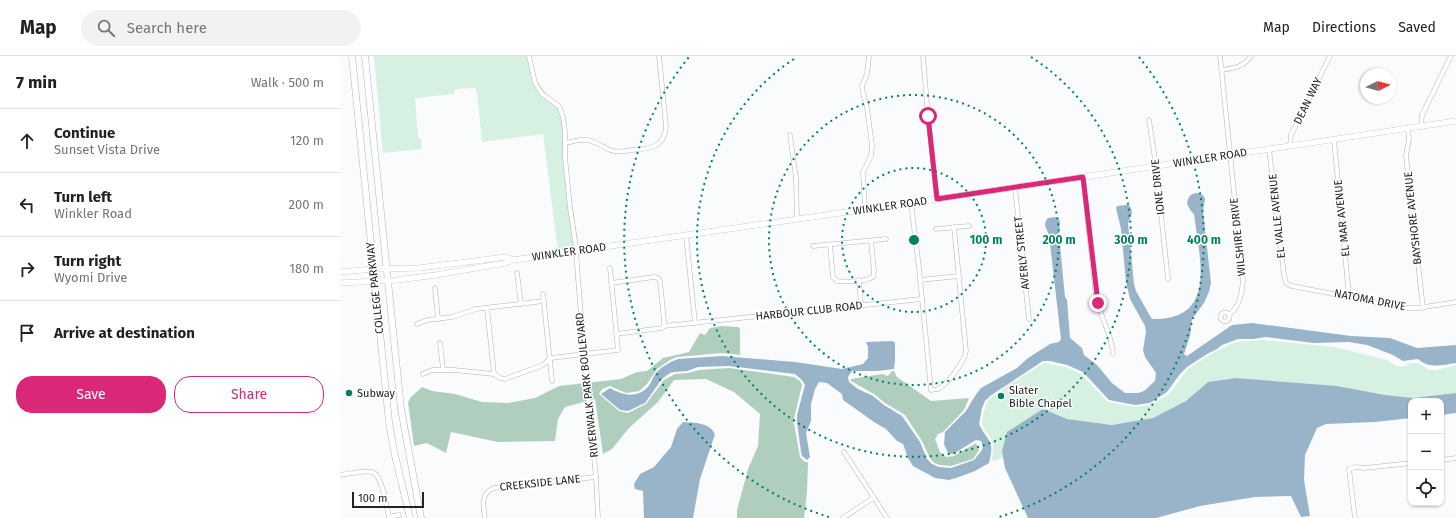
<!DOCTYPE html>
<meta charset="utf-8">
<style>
:root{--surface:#fff;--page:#f2f2f2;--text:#202124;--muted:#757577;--line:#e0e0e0;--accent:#db2777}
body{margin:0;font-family:"Fira Sans",sans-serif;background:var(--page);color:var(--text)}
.controls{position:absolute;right:12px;bottom:12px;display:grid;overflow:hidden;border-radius:8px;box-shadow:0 1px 3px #0004}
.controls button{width:36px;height:36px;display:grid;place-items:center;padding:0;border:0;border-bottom:1px solid var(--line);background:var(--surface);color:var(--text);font:20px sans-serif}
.compass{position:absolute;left:1020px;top:12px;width:36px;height:36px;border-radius:50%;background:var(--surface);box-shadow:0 1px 3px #0004;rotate:85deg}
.scale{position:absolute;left:12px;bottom:10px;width:72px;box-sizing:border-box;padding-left:4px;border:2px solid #232324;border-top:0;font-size:11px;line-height:14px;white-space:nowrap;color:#232324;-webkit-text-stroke:3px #fff;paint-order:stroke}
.stop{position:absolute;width:12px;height:12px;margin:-9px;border:3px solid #db2777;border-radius:50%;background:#fff}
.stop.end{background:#db2777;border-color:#fff;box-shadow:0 1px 4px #0008}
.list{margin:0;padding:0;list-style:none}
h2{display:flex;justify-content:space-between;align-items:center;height:52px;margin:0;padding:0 16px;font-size:17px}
h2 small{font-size:13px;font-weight:400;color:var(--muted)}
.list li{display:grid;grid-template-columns:26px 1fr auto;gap:12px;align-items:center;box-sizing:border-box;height:64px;padding:0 16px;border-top:1px solid var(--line)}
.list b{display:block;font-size:15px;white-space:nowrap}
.list p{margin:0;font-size:13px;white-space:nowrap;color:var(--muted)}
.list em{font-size:13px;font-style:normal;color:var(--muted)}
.actions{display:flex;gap:8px;padding:12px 16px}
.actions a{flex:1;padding:9px 0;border:1px solid var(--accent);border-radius:16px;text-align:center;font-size:14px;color:var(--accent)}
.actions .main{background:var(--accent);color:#fff}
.icon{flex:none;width:22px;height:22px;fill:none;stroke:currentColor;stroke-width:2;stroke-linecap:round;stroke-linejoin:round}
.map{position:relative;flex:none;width:1116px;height:462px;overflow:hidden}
header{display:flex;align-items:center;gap:24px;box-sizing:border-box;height:56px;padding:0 20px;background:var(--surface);border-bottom:1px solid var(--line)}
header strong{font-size:19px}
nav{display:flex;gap:22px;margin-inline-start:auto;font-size:14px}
.search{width:280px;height:36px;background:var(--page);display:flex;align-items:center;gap:10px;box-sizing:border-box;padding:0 14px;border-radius:22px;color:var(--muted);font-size:15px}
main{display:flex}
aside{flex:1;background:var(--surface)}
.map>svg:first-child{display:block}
</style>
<header>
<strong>Map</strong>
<div class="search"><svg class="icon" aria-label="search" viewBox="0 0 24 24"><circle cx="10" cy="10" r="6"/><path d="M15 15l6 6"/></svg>Search here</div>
<nav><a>Map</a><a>Directions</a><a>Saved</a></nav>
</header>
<main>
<aside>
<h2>7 min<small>Walk · 500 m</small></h2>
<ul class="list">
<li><svg class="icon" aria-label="ahead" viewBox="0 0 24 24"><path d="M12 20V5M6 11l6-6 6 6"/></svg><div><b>Continue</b><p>Sunset Vista Drive</p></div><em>120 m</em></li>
<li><svg class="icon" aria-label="left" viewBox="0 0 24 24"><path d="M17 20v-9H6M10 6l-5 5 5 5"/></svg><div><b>Turn left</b><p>Winkler Road</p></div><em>200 m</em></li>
<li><svg class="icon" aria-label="right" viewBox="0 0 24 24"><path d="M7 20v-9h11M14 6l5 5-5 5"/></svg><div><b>Turn right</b><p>Wyomi Drive</p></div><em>180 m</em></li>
<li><svg class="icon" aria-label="arrive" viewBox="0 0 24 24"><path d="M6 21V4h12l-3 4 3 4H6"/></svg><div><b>Arrive at destination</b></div></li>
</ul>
<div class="actions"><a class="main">Save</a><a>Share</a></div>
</aside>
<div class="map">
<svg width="1116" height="462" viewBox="0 0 1116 462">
<rect width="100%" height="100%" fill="#fafbfd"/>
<g fill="#d6f1e2">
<polygon points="34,0 190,0 196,24 207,38 221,52 226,103 239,192 218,195 203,78 142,86 137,36 135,32 116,33 114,35 114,38 75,42 78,81 81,83 82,93 43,97"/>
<path d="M922 284 995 291 1047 304 1056 310 1063 311 1070 307H1078L1089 314H1097L1116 309V337L1073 342 1045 339 997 330 896 322 868 326 846 345 813 362 772 369 727 363 703 353 662 395 663 401 658 404 651 405C657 384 651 386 642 368 643 360 644 349 650 342 654 339 658 338 661 334L704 307 726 311 741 318 768 346 795 351 811 349 829 338 848 313 869 299 895 286Z"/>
</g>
<g fill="#b0cebd">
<polygon points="382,270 398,271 400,273 400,298 402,299 382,297 337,301 330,304 317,313 307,328 299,335 286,337 270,330 262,333 259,338 279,355 288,357 306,348 324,324 335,318 348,317 359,314 389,312 454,321 460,325 462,329 453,367 454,367 460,401 465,406 468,406 467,436 464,462 397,462 397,454 408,413 418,390 420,358 394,336 366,323 334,324 318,346 289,372 272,393 263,398 255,343 225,351 218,363 215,385 158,386 111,376 106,397 87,387 74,390 68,346 71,341 82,331 92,335 115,338 142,346 168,347 195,342 219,330 281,323 297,316 307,315 323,302 349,296 360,277 365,279 370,272"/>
<polygon points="552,315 554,315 557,321 591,345 629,342 624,354 603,376 598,378 595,383 600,396 606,401 614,400 636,387 639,394 633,403 611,410 600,409 594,407 590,402 582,385 565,359 545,347 534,338 511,325 511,323 542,318 548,320"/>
</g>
<g fill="#99b4c8">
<path d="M858 137 863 139 865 143 863 155 871 227 869 236 864 247 852 263 850 280 844 298 847 300 892 269 912 267 1011 280 1050 282 1077 292 1116 289V307C1102 309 1089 313 1078 303L1063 305 1053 299 1027 289 1009 286 974 287 926 281 913 283H898L882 289 877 293 867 298 847 311 840 318 827 336 810 347 795 349 769 344 743 316 727 309 710 305H703L650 340 645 345 642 352 639 368C649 388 655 383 649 407L635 415 616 422 609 424 595 422 573 410 568 402 563 388 557 385 546 373 534 366 503 344 502 338 487 327 479 326 475 333 471 348V365L466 377 470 401 467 404 462 400 461 396 457 366V359L465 329 462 324 455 318 389 310 358 311 347 315 334 316 330 317 322 323 305 347 288 355 280 354 261 338 270 332C283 340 300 343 310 328 312 325 313 320 316 317 321 311 330 306 338 303L382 300 455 306 502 313 523 308 528 302V291L526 286 553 285 555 287V305L554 313 537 315H512L508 321 509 326 518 333 533 340 544 349 562 360 580 386 587 403 592 408 599 411 611 412 634 404 642 394 643 390 641 385 636 384 613 398 608 397 604 388 605 376 626 355 635 340 641 332 677 312 688 302 710 288 719 286 721 283 709 179C707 172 702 169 708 162L715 161 718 162 720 166 719 179 725 241 727 244 730 282 742 292 744 299 757 309 772 327 785 337H798L804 335 815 325 816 317 805 301 803 294 806 276 805 270 790 243 786 226 781 173 776 152 777 150 786 149H789L791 152 792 157 788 167 794 228 796 235 810 260 812 263C879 265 859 201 854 158L851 155 847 148C848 141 850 137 858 137Z"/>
<polygon points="896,322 997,330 1045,339 1073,342 1116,337 1116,357 1101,359 1101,345 1071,345 1071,362 1035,366 986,368 977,372 965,399 964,424 970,460 961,461 951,440 915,441 860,450 816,462 688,462 665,412 662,395 667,376 703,353 727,363 772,369 813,362 846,345 868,326"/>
<path d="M343 366C355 367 369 366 375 378L360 423 353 462H304L303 435 295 433 294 428 300 418 314 411 331 391 337 373Z"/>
</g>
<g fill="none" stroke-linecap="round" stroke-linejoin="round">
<g stroke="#b3b4b6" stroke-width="5">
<g id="street">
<polyline points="189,0 195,27 202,38 219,50 223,61 225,76 225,101 230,152 236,191 236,196 244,298 256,421 258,462"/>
<polyline points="583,0 588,60 597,143"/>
<path d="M880 0 903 224C902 237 900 250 889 259"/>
<path d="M882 14C894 12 904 11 911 0"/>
<polyline points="809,64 815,103 828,223"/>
<polyline points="1081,71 1082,59 1111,0"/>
<polyline points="1068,73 1069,83 1066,100 1083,252"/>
<polyline points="450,79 456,122 457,163"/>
<polyline points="994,84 1009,240"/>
<path d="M225 87C232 86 240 83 247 84 256 85 262 91 270 94 277 97 285 95 292 94 309 93 325 92 326 70L319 0"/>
<polyline points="950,90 951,79 990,0"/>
<polyline points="929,93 944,219 946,227 952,230 1066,252 1078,252 1116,246"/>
<path d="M743 121 756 241C760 261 772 277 773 298"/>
<polyline points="675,132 689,263"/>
<path d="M571 147 579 212 591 334C593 334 597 333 598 333 607 329 625 305 626 295L614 171"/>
<polyline points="525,153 523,116 531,100 532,89 527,52 523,37 522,30 527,18 529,0"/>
<polyline points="596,173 629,170"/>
<polyline points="346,179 355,267"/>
<path d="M490 189 493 221 497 225C508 226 523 226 533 221L534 215 531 185"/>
<polyline points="473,190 546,183"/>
<polyline points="177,217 181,248"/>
<polyline points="519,224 521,250"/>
<polyline points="580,224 619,220"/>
<polyline points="271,227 314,221 318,222 320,225 324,265 324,270 322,272 276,278"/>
<polyline points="95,232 98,263"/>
<polyline points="203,238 212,325"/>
<polyline points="147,252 154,318"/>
<circle cx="885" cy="261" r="4.5"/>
<polyline points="77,268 87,264 112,261 136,253 204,245"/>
<polyline points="324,270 582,243"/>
<polyline points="100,287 103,313"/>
<polyline points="83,318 92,314 114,314 154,318 160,322 165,323 203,309 211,302 278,294 270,212"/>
<polyline points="504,396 547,462"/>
<polyline points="1101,404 1116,402"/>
<path d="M0 419C9 418 24 414 32 416 42 418 47 452 49 462"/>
<polyline points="49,461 59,459"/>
<path d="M145 462C143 449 140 438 154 432L256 421"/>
<polyline points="503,462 533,442"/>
<polyline points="1015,462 1009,413 1015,411 1025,412 1071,407"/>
</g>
</g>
<g stroke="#b3b4b6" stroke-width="6">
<g id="secondary">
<polyline points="0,216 33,213 79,212 166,201 173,204"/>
<polyline points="0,227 57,224 96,219 165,207 173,204 597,143 1116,65"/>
</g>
</g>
<g stroke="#b3b4b6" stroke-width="7">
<g id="primary">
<polyline points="12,0 49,366 54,395 70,462"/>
<polyline points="25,0 61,353 81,462"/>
</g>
</g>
<use href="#street" stroke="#fff" stroke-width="4"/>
<use href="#secondary" stroke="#fff" stroke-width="5.5"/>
<use href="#primary" stroke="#fff" stroke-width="6"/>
</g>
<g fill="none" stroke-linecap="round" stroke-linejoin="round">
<polyline stroke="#db2777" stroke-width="5" points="588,60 597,143 743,121 758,247"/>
</g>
<g fill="none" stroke="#038060" stroke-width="2" stroke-dasharray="2 4">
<circle cx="574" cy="184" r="72"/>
<circle cx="574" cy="184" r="145"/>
<path d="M691 1A217 217 0 1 1 457 1"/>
<path d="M489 461A290 290 0 0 1 349 1M799 1A290 290 0 0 1 659 461"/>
</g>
<g fill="#038060" stroke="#fff" stroke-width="1.5">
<circle cx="9" cy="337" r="4"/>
<circle cx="661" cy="340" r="4"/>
</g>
<g text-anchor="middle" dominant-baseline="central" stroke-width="3" stroke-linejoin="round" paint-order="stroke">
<g font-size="11" fill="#232324" stroke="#fff">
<text transform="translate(968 45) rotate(-64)">DEAN WAY</text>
<text transform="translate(870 102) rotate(-9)">WINKLER ROAD</text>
<text transform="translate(818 131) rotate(-96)">IONE DRIVE</text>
<text transform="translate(550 150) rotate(-8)">WINKLER ROAD</text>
<text transform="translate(937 160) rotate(-96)">EL VALLE AVENUE</text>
<text transform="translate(1002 162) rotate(-96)">EL MAR AVENUE</text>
<text transform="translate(1073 162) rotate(-96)">BAYSHORE AVENUE</text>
<text transform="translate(898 181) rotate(-96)">WILSHIRE DRIVE</text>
<text transform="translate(229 196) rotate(-8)">WINKLER ROAD</text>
<text transform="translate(682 197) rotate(-96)">AVERLY STREET</text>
<text transform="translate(35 232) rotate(-96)">COLLEGE PARKWAY</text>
<text transform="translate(1030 244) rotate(11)">NATOMA DRIVE</text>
<text transform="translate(469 255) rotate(-6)">HARBOUR CLUB ROAD</text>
<text transform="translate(247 329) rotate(-96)">RIVERWALK PARK BOULEVARD</text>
<text transform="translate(200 427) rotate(-6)">CREEKSIDE LANE</text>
</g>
<g font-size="11" fill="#232324" stroke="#fff" text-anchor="start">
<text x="669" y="334">Slater<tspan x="669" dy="13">Bible Chapel</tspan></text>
<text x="17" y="337">Subway</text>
</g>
</g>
<circle cx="574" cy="184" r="6" fill="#038060" stroke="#fff" stroke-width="2"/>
<g font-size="12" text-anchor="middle" font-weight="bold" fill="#038060" stroke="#fff" stroke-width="3" stroke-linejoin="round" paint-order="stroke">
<text x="646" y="188">100 m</text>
<text x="719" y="188">200 m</text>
<text x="791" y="188">300 m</text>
<text x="864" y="188">400 m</text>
</g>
</svg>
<div class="controls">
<button>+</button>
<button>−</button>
<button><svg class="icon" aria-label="locate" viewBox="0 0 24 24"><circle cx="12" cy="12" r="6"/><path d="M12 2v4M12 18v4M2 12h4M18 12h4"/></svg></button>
</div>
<svg class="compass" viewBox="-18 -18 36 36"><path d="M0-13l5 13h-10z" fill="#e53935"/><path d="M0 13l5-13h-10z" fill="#757577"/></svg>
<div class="scale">100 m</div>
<div class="stop" style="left:588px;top:60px"></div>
<div class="stop end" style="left:758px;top:247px"></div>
</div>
</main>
